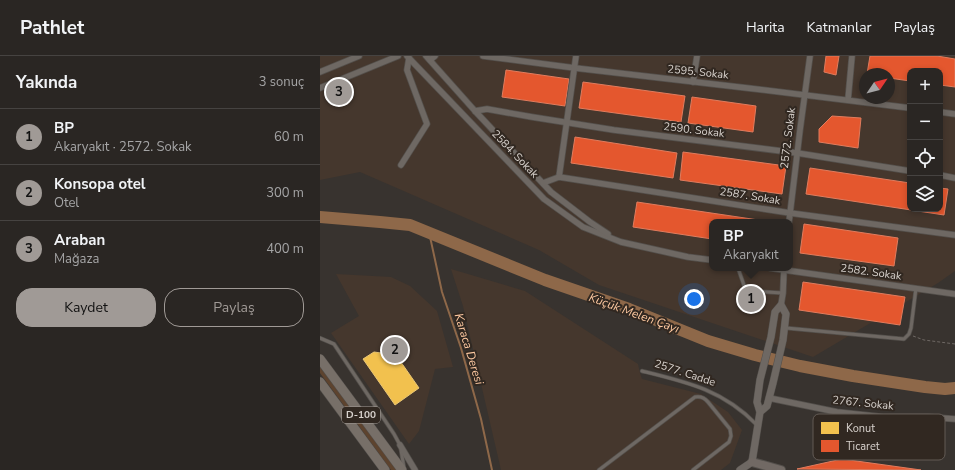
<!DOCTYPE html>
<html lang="tr">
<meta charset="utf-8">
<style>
:root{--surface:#2a2623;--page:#363230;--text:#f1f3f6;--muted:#a5a5a6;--line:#464341;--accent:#a09a96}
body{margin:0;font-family:"Nunito Sans",sans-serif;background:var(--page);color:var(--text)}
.controls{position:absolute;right:12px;top:12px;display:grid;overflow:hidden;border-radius:8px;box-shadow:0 2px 6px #0003}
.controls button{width:36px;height:36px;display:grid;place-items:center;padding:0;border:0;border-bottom:1px solid var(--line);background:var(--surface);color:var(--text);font:20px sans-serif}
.compass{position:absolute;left:539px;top:12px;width:36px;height:36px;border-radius:50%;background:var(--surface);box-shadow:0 2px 6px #0003;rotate:55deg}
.you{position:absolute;left:374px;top:243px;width:14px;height:14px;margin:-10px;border:3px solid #fff;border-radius:50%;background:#1a73e8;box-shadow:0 0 0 6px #1a73e833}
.badge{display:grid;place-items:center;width:26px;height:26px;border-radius:50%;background:var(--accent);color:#111;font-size:13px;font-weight:700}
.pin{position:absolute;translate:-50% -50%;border:2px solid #fff;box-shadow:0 1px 4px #0006}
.popup{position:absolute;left:389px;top:163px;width:84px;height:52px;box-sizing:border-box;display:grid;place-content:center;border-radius:8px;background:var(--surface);filter:drop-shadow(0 1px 3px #0005);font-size:13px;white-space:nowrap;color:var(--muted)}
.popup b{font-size:15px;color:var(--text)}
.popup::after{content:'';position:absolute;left:50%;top:100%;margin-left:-8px;border:8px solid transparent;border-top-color:var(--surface)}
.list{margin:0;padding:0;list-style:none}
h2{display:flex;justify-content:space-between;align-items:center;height:52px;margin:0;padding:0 16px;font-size:17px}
h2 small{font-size:13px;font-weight:400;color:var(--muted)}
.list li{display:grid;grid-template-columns:26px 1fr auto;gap:12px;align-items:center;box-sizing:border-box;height:56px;padding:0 16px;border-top:1px solid var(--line)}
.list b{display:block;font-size:15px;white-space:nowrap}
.list p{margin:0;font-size:13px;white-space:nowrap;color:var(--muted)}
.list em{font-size:13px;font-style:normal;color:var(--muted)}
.actions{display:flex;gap:8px;padding:12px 16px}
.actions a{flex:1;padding:9px 0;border:1px solid var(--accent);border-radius:16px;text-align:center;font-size:14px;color:var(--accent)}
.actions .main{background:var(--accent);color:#111}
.icon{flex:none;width:22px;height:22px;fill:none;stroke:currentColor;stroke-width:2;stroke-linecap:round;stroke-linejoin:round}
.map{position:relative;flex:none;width:635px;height:414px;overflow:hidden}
header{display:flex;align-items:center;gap:24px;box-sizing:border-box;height:56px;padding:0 20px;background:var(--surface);border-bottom:1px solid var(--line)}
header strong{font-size:19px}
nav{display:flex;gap:22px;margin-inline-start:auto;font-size:14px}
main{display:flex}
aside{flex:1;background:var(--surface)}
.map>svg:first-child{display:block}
</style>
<header>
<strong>Pathlet</strong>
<nav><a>Harita</a><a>Katmanlar</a><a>Paylaş</a></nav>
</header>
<main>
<aside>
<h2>Yakında<small>3 sonuç</small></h2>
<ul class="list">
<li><span class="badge">1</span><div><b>BP</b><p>Akaryakıt · 2572. Sokak</p></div><em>60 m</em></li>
<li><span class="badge">2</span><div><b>Konsopa otel</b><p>Otel</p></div><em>300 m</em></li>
<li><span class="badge">3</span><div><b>Araban</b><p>Mağaza</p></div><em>400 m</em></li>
</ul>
<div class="actions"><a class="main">Kaydet</a><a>Paylaş</a></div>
</aside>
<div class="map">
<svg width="635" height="414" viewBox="0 0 635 414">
<rect width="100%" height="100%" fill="#38332f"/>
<g fill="#45372d" fill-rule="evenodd">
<path d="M0 0H635V215L618 227 493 301 279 229 219 194 40 116 0 124ZM590 15H620V153H590ZM545 18H569V42H545ZM392 166H470V212H392Z"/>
<polygon points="131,213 205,235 318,308 320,317 322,323 381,338 408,356 422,374 410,407 401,414 181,414 143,250"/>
<polygon points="16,218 71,221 90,230 117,255 133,311 115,313 99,375 89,388 11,277 39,260"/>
</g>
<polygon fill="#5d432e" points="0,311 77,414 71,414 0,317"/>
<polygon fill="#f2c14e" stroke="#eac674" points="54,296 76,299 99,332 75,349 43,303"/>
<g fill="#e4572e" stroke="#e07c5e">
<polygon points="506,0 519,0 516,19 504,16"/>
<polygon points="550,0 617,0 635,3 635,31 620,29 620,15 590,15 590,25 569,22 569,18 547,18"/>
<polygon points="186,14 249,23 245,50 182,41"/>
<polygon points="263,26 365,40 361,66 259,52"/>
<polygon points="372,41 436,50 433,76 368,67"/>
<polygon points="512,60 541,62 538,92 499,86 499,73"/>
<polygon points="255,81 357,97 353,122 251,107"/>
<polygon points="363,96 466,110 462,138 360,124"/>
<polygon points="490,112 590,127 590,153 620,153 620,132 628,133 624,159 486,138"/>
<polygon points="317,146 452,166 392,166 392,183 313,171"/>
<polygon points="484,168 578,182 574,210 480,197"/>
<polygon points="483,226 585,241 580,269 479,254"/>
<polygon points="522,403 601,414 477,413"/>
</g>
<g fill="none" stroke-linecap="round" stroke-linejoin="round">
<polyline stroke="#8e6849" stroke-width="2" points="109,176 122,236 141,292 161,363 172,414"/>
<polyline stroke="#8e6849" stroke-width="12" points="0,161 60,166 90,169 225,224 309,253 388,285 435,299 480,310 533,320 605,331 625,333 635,332"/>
<g stroke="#54504c" stroke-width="4.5">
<g id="service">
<polyline points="418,212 426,235 463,237"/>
<polyline points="466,272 584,283 589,278 591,272 596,232"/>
<polyline points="0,282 14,288 74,378 80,389"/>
<path d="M322 315C367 326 403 334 437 369"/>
<polyline points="81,394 84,412"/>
<path d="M279 414 375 341C380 340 384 341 388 346L410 373 411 380 409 386 373 414"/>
</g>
</g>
<g stroke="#54504c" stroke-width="7">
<g id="minor">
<polyline points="87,0 224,143 263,171 301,186 368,201 392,204"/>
<polyline points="106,0 155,55 231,136 270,166 288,178"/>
<polyline points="163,0 255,12 427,32 590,52"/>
<polyline points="110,4 115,0"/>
<polyline points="0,16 39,0"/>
<polyline points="373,26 377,0"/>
<polyline points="0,32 78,0"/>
<polyline points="528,44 532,0"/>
<polyline points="155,55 167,53 212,61 294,74 477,97 590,115"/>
<polyline points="620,56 635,58"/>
<polyline points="81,109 107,68 87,14 89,2"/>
<polyline points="620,119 635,122"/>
<polyline points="239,121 256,0"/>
<polyline points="223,127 239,121 470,157 635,179"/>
<polyline points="469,166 480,74 490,0"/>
<polyline points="450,212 635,238"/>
<polyline points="461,249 463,237 464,212"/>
<polyline points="449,342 517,356 563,361 608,361 635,363"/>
<polyline points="80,389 95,414"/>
</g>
</g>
<g stroke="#54504c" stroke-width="8">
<polyline id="tertiary" points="420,414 432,406 440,356 437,346 440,324 451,281 455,256 461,249 466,258 463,284 453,327 447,350 440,356"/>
</g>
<g stroke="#54504c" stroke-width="10">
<polyline id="secondary" points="432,406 461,414"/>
</g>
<g stroke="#54504c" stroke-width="10">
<g id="trunk">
<polyline points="0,303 82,414"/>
<polyline points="0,326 65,414"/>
</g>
</g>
<polyline stroke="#6e6864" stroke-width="1" stroke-dasharray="3 2" stroke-linecap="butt" points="593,280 604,284 635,288"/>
<use href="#service" stroke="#6e6863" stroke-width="3"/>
<use href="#minor" stroke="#6e6863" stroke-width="5.5"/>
<use href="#tertiary" stroke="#6e6863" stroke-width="7"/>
<use href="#secondary" stroke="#716964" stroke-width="8"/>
<use href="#trunk" stroke="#776f68" stroke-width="9"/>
</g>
<g text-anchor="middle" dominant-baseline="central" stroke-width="4" stroke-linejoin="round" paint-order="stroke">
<rect fill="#312821" stroke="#a69f99" stroke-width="1" x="22" y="351" width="38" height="16" rx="3"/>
<g font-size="10" font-weight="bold" fill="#d8d2cd">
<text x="41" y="359">D-100</text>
</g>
<g font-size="11" fill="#d8d2cd" stroke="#312821">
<text transform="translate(378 16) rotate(6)">2595. Sokak</text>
<text transform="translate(374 74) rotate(7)">2590. Sokak</text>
<text transform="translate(468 82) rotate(-83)">2572. Sokak</text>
<text transform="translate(195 98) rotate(46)">2584. Sokak</text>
<text transform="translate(430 140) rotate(9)">2587. Sokak</text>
<text transform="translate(551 216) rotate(8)">2582. Sokak</text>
<text transform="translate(365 317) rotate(18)">2577. Cadde</text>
<text transform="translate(543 347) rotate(6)">2767. Sokak</text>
</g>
<g font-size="12" font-style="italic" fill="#fec9a1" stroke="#312821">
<text transform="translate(314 257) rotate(20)">Küçük Melen Çayı</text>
<text transform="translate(149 293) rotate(73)">Karaca Deresi</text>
</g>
</g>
<rect x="493" y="358" width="132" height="46" rx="6" fill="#312821" stroke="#635b55" stroke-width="1"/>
<rect x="501" y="366" width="18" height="12" fill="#f2c14e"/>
<rect x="501" y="384" width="18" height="12" fill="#e4572e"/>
<g font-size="11" fill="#d8d2cd">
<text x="526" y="376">Konut</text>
<text x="526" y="394">Ticaret</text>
</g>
</svg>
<div class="controls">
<button>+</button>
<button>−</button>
<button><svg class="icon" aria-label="locate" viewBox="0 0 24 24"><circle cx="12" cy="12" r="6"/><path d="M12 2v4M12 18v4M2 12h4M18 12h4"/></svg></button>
<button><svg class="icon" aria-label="layers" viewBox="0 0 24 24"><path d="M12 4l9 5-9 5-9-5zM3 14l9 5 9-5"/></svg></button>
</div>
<svg class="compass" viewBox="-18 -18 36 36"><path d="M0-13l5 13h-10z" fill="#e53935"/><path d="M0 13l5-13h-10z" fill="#a5a5a6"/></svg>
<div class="you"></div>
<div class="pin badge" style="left:431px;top:243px">1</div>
<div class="popup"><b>BP</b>Akaryakıt</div>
<div class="pin badge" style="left:75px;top:294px">2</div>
<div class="pin badge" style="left:19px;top:36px">3</div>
</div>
</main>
